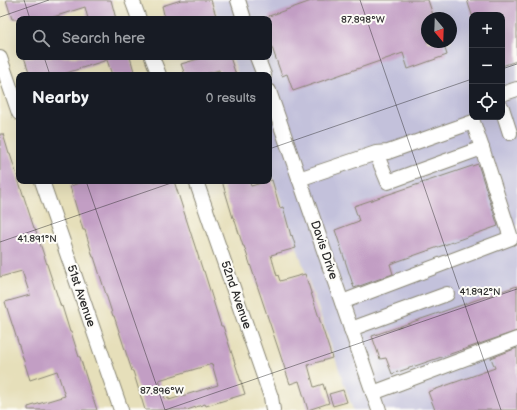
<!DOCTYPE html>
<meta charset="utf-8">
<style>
:root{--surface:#171b24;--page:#242831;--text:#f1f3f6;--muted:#9ea1a6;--line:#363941}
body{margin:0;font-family:"Balsamiq Sans",sans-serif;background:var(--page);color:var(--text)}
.controls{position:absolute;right:12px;top:12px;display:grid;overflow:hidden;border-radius:8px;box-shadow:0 4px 16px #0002}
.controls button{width:36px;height:36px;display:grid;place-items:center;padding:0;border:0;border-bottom:1px solid var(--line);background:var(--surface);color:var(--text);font:20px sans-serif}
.compass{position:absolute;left:421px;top:12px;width:36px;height:36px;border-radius:50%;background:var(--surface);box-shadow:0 4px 16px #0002;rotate:161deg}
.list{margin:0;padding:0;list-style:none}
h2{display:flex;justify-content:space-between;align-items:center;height:52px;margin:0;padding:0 16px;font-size:17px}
h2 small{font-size:13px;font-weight:400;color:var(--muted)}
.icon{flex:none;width:22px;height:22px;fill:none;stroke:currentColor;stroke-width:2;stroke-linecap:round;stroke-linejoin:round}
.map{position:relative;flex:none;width:517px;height:410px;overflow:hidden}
.search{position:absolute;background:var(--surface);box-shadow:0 4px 16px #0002;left:16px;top:16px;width:256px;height:44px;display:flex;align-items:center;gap:10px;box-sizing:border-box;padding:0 14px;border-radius:8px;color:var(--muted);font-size:15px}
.panel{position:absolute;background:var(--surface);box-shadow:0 4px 16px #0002;left:16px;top:72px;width:256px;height:112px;border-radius:8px}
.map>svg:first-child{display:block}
</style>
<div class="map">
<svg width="517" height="410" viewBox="0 0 517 410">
<rect width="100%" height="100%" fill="#fdfcf7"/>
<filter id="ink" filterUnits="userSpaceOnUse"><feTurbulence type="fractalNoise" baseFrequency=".025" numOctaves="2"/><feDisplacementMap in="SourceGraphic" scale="8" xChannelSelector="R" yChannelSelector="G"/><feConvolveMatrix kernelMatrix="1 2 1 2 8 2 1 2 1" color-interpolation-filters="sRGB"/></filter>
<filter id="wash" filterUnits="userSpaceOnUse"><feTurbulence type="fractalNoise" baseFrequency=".012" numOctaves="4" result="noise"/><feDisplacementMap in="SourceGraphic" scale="16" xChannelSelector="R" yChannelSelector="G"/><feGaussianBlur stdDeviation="0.9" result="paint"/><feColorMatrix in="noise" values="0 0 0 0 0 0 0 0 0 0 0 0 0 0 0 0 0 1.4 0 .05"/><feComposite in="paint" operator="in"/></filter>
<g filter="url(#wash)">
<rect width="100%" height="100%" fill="#e6dfba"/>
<path fill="#c3c1db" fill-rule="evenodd" d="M212 0H517V410H353L269 166V75H238L232 57H269V19H219ZM472 15H502V117H472ZM427 18H451V42H427Z"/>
<g id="blocks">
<g fill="#c29ec4" fill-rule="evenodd">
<polygon points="6,0 111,0 116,19 88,19 85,7 47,19 12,19"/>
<polygon points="181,0 211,0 217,19 165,19 162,6"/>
<polygon points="314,0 428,0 434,18 427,18 427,42 443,42 447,55 408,69 403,53 293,91 287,74 282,76 269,39 269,16"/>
<polygon points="467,0 517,0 517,61 502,66 502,15 472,15"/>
<polygon points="24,57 130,57 135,75 112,75 107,60 60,75 30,75"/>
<polygon points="205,57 230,57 236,75 220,75 219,70 202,75 185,75 181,64"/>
<polygon points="0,134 3,134 9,154 10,154 34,228 35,228 61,307 62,306 70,332 71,332 79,357 80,357 87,380 97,410 28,410 28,407 65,396 57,371 30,380 5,302 30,295 22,271 0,277"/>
<polygon points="478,164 498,226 390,264 393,274 354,288 335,230 359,221 354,206"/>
<polygon points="272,180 280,208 283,207 291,236 292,235 296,248 271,255 277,276 278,275 280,281 305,274 332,358 308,365 314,387 323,384 329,403 308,410 299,381 290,384 244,246 243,246 234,218 233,218 222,181 249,181 251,186"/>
<path d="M86 181H174L203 271H204L221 326H223L245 394 206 406 205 404 187 410H145L133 371H132L114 316H113L94 257H93L85 230H83L70 186ZM212 364 218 385 169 400V398L165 399 159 380Z"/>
<polygon points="517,286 517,331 392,374 386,358 380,359 372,336"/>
<polygon points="517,348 517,410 435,410 428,392 495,368 491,358"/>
<polygon points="343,390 347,402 333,406 329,394"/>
</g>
</g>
</g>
<g filter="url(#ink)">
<use href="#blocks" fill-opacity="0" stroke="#888572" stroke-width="1"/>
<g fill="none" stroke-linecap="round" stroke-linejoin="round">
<g stroke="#888572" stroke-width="16">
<g id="minor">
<polyline points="132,0 139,19"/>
<polyline points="238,0 244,19"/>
<polyline points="152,57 159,75"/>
<polyline points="257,57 264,75"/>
<polyline points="0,58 19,113"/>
<polyline points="269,91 379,410"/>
<polyline points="502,94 517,89"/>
<polyline points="502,108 510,133"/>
<polyline points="299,179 376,153 388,152 473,122 482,148 388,182 376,153"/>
<polyline points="42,181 121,410"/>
<polyline points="196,181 271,397 273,410"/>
<polyline points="342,302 511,238 482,148"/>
<polyline points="351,329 447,294"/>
<polyline points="373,393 517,339"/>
</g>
</g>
<use href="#minor" stroke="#fff" stroke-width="14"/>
</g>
</g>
<path fill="none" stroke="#2b2b2b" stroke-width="1" stroke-opacity="0.45" d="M24 0 30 19M360 0 501 410M0 17 49 0M44 57 50 75M502 69 517 64M269 149 472 79M86 181 165 410M0 242 177 181M165 410 517 289"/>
<g text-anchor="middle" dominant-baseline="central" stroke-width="4" stroke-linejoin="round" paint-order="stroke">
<g font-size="12" fill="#2b2b2b" stroke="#fdfcf7">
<text transform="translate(324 250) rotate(71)">Davis Drive</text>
<text transform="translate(236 295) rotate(71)">52nd Avenue</text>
<text transform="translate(81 296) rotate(71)">51st Avenue</text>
</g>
</g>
<g font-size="10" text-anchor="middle" fill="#2b2b2b" stroke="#fdfcf7" stroke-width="4" stroke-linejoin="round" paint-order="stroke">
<text x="363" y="23">87.898°W</text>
<text x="37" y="242">41.891°N</text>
<text x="480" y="295">41.892°N</text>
<text x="162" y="394">87.896°W</text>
</g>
</svg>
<div class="controls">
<button>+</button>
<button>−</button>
<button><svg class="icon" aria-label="locate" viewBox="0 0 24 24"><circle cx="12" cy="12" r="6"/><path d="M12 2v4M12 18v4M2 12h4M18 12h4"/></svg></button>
</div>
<svg class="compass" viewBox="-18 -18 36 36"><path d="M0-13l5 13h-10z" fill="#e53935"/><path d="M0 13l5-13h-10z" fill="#9ea1a6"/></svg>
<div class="search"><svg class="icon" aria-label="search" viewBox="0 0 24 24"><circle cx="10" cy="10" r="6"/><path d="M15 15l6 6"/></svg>Search here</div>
<section class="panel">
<h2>Nearby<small>0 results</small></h2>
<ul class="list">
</ul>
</section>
</div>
